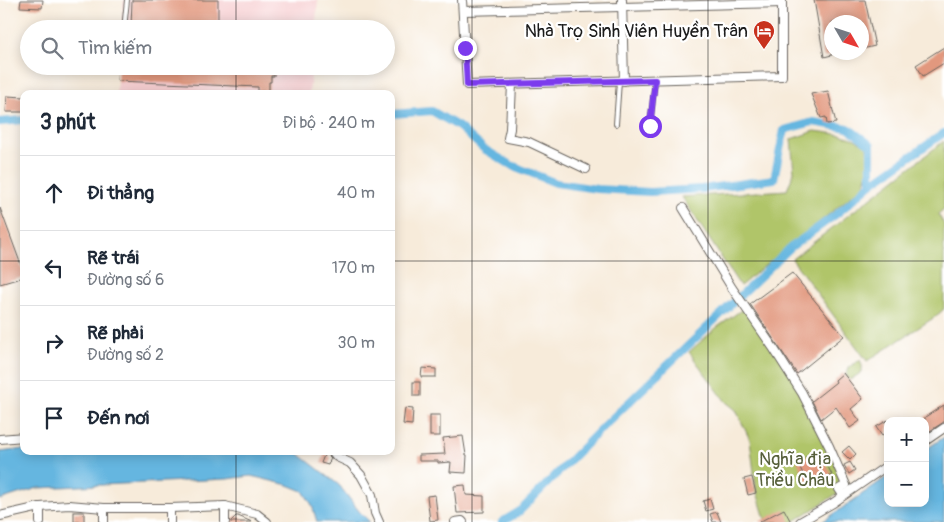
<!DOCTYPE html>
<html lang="vi">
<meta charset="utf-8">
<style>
:root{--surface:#fff;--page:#f2f2f3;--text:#1f2937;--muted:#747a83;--line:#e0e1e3}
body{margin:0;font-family:Pangolin,sans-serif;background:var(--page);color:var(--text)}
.controls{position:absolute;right:15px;bottom:15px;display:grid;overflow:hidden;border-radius:10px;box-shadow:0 2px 12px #0003}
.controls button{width:45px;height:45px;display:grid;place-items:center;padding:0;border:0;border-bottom:1px solid var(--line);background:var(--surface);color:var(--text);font:25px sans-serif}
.compass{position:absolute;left:824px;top:15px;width:45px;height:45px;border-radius:50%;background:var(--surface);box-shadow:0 2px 12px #0003;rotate:129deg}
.stop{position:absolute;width:15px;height:15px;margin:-11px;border:4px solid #7c3aed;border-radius:50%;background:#fff}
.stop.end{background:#7c3aed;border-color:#fff;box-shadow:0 1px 5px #0008}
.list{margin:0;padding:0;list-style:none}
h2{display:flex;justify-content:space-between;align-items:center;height:65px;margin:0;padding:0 20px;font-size:21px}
h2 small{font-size:16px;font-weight:400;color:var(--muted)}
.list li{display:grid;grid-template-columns:32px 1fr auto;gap:15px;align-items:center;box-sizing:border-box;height:75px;padding:0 20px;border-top:1px solid var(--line)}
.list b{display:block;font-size:19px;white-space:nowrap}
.list p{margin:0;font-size:16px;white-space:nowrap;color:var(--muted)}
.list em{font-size:16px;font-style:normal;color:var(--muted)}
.icon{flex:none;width:28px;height:28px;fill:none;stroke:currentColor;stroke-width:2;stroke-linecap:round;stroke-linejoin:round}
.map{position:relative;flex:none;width:944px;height:522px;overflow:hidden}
.search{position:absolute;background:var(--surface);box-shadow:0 2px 12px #0003;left:20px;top:20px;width:375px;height:55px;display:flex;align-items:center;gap:12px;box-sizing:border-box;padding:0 18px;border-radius:28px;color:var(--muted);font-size:19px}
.panel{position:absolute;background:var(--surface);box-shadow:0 2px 12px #0003;left:20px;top:90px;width:375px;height:365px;border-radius:10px}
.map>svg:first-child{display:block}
</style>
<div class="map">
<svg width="944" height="522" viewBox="0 0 944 522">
<rect width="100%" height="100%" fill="#fff"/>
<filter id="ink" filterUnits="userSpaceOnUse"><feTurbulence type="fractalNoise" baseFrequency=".02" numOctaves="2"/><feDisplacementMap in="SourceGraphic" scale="10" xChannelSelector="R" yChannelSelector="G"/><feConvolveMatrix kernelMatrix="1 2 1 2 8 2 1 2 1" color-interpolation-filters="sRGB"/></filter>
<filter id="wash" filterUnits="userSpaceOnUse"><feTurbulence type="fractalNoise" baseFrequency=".0096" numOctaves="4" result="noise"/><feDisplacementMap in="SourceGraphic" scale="20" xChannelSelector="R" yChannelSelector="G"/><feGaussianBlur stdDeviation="1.12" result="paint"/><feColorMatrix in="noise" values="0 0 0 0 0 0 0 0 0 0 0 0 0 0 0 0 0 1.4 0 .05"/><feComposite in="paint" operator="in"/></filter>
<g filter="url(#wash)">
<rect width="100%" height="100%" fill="#f7ebda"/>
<g fill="#f7cfd1">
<polygon points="124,0 318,0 315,29 121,29"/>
<polygon points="118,66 312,66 309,93 308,94 116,94"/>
</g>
<g fill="#b0c569" stroke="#667042">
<path d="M815 131C835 134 850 134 867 146 868 160 869 172 864 186L740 286 682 197 787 190 794 172 791 139Z"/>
<polygon points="944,141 944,209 938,214 944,224 944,309 935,317 867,361 792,259"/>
<polygon points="747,306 807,397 849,486 793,522 766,522 756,489 750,440 736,410 726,402 689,352 716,328"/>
<polygon points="860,360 862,365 862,372 850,380 846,375 848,371 849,367"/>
</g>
<g fill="#65b6e0" stroke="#40697e">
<polygon points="944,437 944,522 822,522 888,476 888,503 925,503 925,450"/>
<polygon points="24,449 24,451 295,451 339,485 359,511 370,522 317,522 312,505 303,491 288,485 251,476 227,479 38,488 15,495 0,500 0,452"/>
</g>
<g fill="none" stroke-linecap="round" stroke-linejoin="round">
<g stroke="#65b6e0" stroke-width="8">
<polyline points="391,114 432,111 459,127 484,149 511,165 556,183 597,189 650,192 702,189 774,179 784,130 813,122 848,128 871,145 871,184"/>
<polyline points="0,122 24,120"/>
<polyline points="502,522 520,511 602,428 791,247 838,213 871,184 944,133"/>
</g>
</g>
<g id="blocks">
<g fill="#e2987e">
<polygon points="21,0 43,0 42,8 20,7"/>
<polygon points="132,0 218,0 218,29 131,26"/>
<polygon points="814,0 865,0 875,46 862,49 862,22 832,22 832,55 824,57"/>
<polygon points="944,47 944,63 923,76 916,65"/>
<polygon points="118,66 259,71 259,66 274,66 274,76 271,76 271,82 269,82 269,90 258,92 258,87 117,81"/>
<polygon points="828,91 836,123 827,124 826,117 821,118 811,94"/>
<polygon points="7,96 24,97 24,112 6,112"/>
<polygon points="0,208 24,273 24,277 0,284"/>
<polygon points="792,273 844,336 797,374 750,304"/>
<polygon points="422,368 436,369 436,377 421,377"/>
<polygon points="843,373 863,399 851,409 860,421 850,428 836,407 821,419 812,401 836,382 835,380"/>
<rect x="413" y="382" width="7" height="14"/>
<polygon points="944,405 944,422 925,434 925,417"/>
<polygon points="405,408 413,409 412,425 403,424"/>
<rect x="430" y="415" width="10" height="21"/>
<polygon points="888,420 888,432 882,436 876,427"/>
<polygon points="463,436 466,455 467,455 466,473 450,472 451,462 438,463 438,461 419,461 419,455 445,454 443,438"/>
<polygon points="849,446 856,454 850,460 842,452"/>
<polygon points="820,450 832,475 808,485 797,461"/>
<polygon points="325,453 327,454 331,458 328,465 321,463"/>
<polygon points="850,462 855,470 849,474 844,465"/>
<polygon points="752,477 756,493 748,495 744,479"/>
<polygon points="465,485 466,495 484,496 484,512 457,513 454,486"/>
<polygon points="435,495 438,520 430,521 427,496"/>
<polygon points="710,499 713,509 706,511 703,501"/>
<polygon points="784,509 791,522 759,522"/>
<rect x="74" y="512" width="10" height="10"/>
<polygon points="717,512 721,522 713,522 710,514"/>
<polygon points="236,516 238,516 252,522 231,522 231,521"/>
</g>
</g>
</g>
<g filter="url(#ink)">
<use href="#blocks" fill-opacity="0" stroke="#69645e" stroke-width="1"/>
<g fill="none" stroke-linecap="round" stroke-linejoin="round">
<g stroke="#69645e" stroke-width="6">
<g id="lane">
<polyline points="124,29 127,0"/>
<polyline points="616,124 619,81"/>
<polyline points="650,126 655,80"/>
</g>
</g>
<g stroke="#69645e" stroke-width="10">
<g id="street">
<polyline points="462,0 467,85 782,76 782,0"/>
<polyline points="622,0 624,81"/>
<polyline points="463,11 782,3"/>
<polyline points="512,84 510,129 508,138 529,142 586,169"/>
<polyline points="683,208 732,288 774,349 802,393 829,446 846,485 839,489 843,495"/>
<polyline points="0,439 24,437"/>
<polyline points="925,441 944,428"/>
<polyline points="332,451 337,457 350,463 361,475 372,495 375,513 379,522"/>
<polyline points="0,516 40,507 69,505 104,508 170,508 225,506 257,514 267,522"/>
<polyline points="40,522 40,507"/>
<polyline points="104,522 104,508"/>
<polyline points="170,522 170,508"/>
<polyline points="225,522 225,506"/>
<polyline points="455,522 462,521 463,522"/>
<polyline points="800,522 833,503 888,465"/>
</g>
</g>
<use href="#lane" stroke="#fff" stroke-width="4"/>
<use href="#street" stroke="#fff" stroke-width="8"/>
</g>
</g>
<g fill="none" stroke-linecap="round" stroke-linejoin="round" filter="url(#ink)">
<polyline stroke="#7c3aed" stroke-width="6" points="465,48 467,85 655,80 650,126"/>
</g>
<path fill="none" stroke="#1c1c1c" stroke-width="1" stroke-opacity="0.55" d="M236 0V29M472 0V522M708 0V522M236 66V94M0 261H24M391 261H944M236 451V522"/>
<defs>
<g id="hotel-pin" transform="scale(1.125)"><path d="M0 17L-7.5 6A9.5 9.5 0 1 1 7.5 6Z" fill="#c8321e" stroke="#fff"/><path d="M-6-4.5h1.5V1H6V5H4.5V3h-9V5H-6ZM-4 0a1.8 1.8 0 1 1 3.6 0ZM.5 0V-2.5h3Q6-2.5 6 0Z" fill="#fff"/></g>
</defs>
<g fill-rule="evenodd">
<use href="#hotel-pin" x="764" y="31"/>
</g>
<g text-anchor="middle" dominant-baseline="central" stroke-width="4.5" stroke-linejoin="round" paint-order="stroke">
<g font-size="18" fill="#1c1c1c" stroke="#fff" text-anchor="end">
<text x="748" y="31">Nhà Trọ Sinh Viên Huyền Trân</text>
</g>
<g font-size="18" fill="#57603b" stroke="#fff">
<text x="795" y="459">Nghĩa địa<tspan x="795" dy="21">Triều Châu</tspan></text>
</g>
</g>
</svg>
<div class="controls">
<button>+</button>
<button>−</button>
</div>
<svg class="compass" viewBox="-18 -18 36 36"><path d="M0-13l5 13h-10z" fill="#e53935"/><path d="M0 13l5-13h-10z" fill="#747a83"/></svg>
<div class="stop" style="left:650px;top:126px"></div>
<div class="stop end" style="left:465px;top:48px"></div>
<div class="search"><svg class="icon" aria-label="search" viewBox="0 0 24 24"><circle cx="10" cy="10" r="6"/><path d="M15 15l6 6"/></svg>Tìm kiếm</div>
<section class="panel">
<h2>3 phút<small>Đi bộ · 240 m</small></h2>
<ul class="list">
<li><svg class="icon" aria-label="ahead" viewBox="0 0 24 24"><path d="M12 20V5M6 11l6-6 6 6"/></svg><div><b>Đi thẳng</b></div><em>40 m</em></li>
<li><svg class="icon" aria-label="left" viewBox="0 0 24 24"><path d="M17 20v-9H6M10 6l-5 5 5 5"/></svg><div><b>Rẽ trái</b><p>Đường số 6</p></div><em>170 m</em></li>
<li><svg class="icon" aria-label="right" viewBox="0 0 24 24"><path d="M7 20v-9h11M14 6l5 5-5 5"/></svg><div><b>Rẽ phải</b><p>Đường số 2</p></div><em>30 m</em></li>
<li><svg class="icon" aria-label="arrive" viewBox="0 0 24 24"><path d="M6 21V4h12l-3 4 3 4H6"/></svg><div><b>Đến nơi</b></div></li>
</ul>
</section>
</div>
